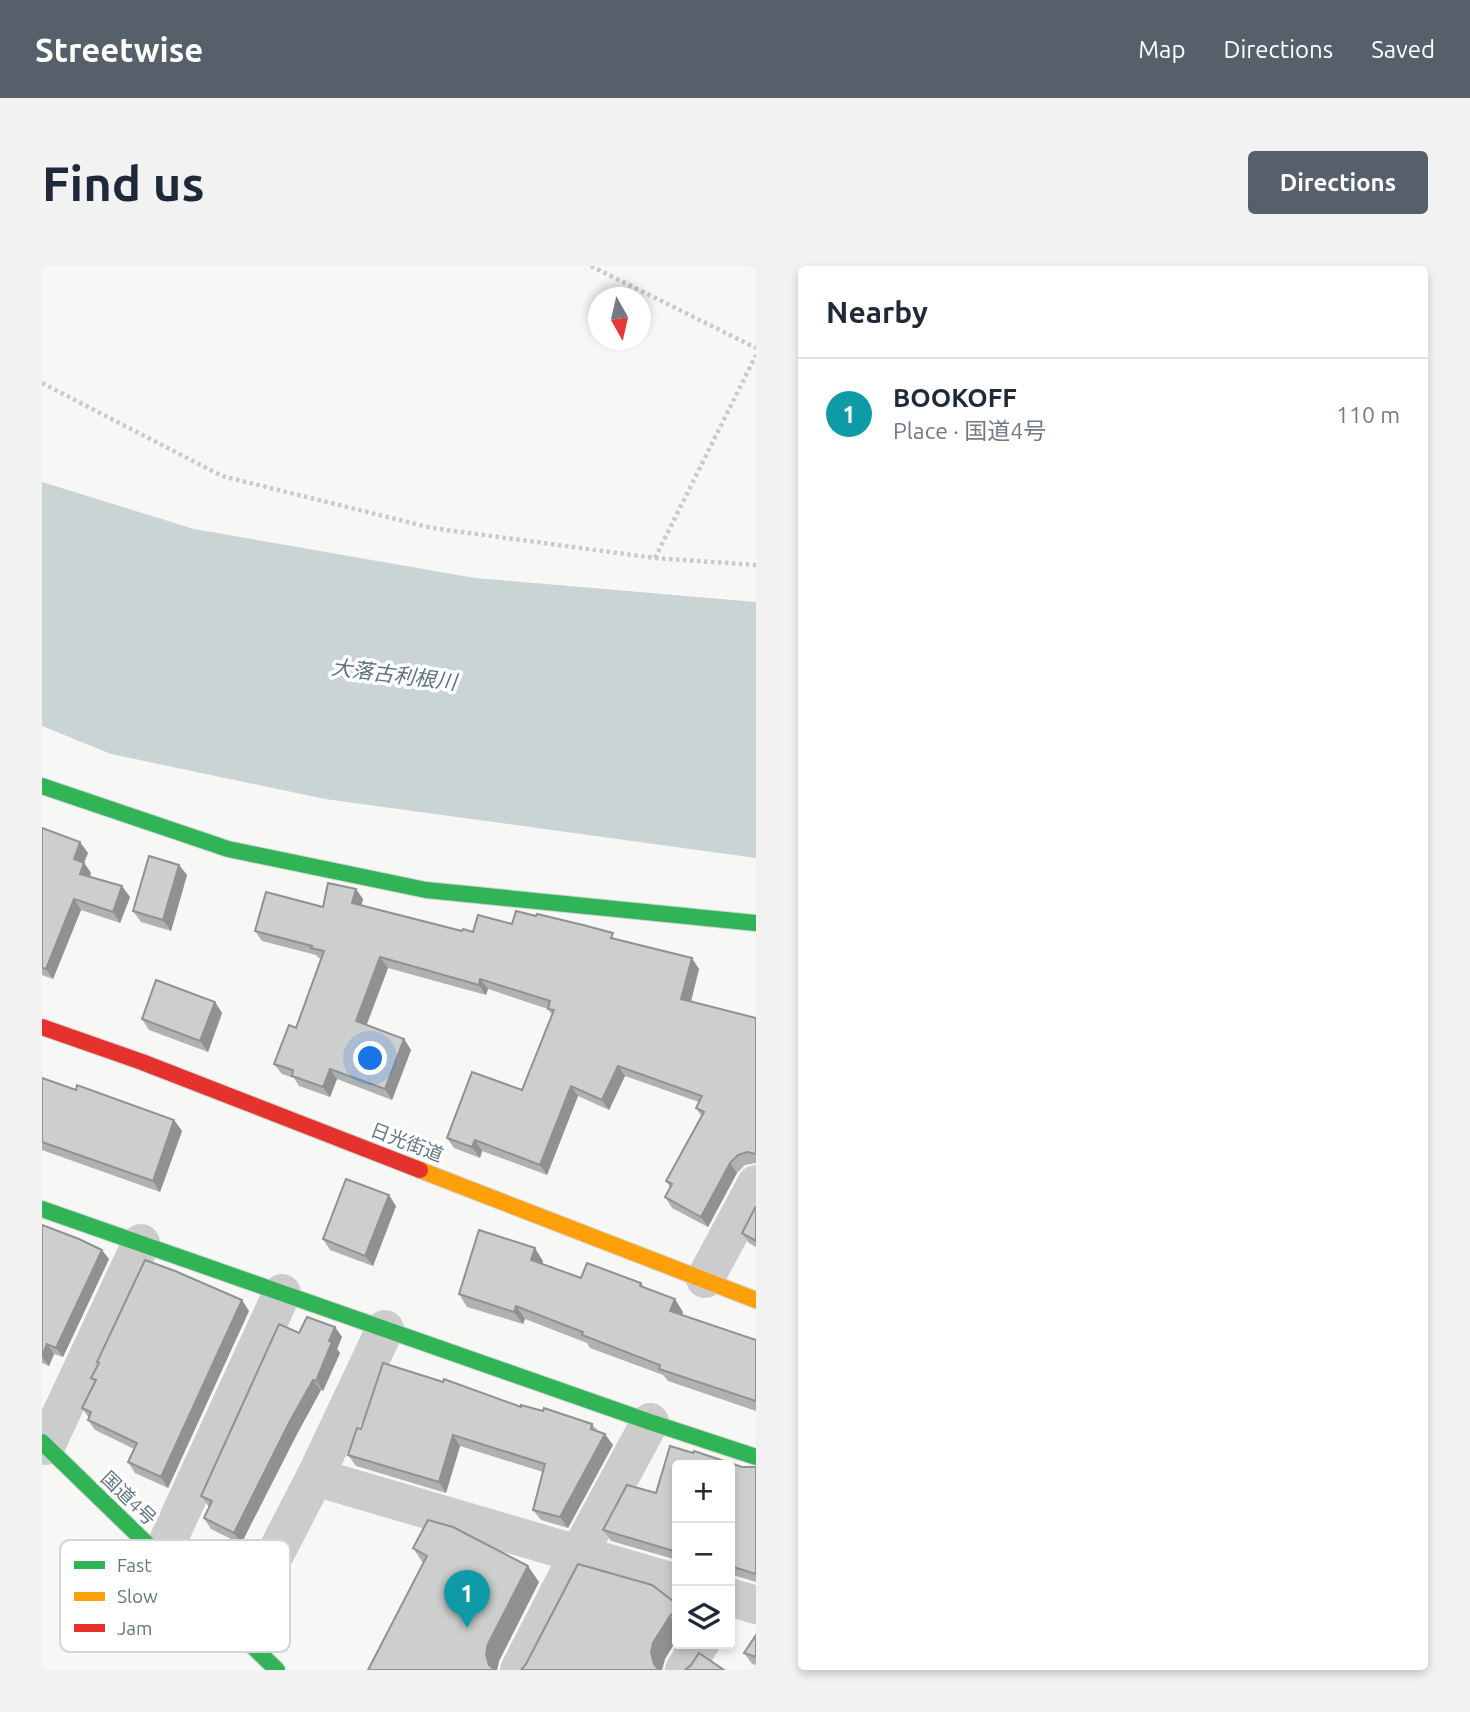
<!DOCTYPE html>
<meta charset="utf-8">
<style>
:root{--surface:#fff;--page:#f2f2f3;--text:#1f2937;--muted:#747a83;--line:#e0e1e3;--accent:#55606a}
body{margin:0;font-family:Ubuntu,"Noto Sans JP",sans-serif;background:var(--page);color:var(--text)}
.controls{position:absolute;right:21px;bottom:21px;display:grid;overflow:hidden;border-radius:7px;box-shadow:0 4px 10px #0003}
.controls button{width:63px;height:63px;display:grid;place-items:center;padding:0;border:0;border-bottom:2px solid var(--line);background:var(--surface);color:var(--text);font:35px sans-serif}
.compass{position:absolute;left:546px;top:21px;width:63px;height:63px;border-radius:50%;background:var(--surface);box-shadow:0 4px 10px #0003;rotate:172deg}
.you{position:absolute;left:329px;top:793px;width:24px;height:24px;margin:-18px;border:5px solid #fff;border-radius:50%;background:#1a73e8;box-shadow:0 0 0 10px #1a73e833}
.badge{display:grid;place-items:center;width:46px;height:46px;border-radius:50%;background:var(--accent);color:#fff;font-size:23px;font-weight:700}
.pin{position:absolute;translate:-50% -58px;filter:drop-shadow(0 2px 4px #0008)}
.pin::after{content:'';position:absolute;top:37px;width:24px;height:21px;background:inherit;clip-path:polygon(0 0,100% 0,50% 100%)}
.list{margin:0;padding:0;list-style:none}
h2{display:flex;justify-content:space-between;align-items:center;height:91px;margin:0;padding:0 28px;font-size:30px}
h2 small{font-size:23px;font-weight:400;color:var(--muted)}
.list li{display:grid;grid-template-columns:46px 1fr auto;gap:21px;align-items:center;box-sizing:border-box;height:112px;padding:0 28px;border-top:2px solid var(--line)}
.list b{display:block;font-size:26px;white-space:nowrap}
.list p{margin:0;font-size:23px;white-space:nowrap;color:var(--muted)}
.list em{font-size:23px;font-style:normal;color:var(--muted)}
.icon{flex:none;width:38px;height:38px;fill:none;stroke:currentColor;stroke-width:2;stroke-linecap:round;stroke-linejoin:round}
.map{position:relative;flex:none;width:714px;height:1404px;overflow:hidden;border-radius:7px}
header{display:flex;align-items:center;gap:42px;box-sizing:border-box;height:98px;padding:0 35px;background:var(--accent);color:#fff}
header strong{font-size:33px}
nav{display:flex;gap:38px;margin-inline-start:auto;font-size:24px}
.intro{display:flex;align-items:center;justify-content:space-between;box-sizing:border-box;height:168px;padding:0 42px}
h1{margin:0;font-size:49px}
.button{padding:18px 32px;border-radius:7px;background:var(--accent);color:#fff;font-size:24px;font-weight:700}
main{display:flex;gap:42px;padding:0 42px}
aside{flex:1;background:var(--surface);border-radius:7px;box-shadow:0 4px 10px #0003}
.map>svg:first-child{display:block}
</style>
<header>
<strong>Streetwise</strong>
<nav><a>Map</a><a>Directions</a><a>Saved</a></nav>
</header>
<div class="intro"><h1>Find us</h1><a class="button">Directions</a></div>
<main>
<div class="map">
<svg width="714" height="1404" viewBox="0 0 714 1404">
<rect width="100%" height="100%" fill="#f7f7f6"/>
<polygon fill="#cad4d5" points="0,216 152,263 433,312 714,336 714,592 283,533 69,488 0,460"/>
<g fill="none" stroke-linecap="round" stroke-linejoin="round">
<g stroke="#d3d4d4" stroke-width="18">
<g id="fast">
<polyline points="0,520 186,583 384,624 714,657"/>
<polyline points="0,943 608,1156 714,1191"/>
<polyline points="0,1176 235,1404"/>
</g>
</g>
<g stroke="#d3d4d4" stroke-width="18">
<polyline id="slow" points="378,904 714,1034"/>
</g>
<g stroke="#d3d4d4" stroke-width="18">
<polyline id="jam" points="0,761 100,796 378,904"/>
</g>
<g stroke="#c9cacb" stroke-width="4.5" stroke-dasharray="3.5 3.5" stroke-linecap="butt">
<polyline points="549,0 714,82"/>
<polyline points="0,117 180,210 390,262 613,292 714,299"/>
<polyline points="613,292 714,89"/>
</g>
<g stroke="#cccccd" stroke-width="38">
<polyline points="663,1013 714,918"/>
<polyline points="4,1180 99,977"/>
<polyline points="273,1211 635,1317"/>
<polyline points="118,1292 240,1027"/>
<polyline points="688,1331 714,1339"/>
<polyline points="194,1364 273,1211 343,1063"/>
<polyline points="477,1404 536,1289 608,1156"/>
<polyline points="642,1404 658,1378"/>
</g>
<use href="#fast" stroke="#30b455" stroke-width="16"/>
<use href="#slow" stroke="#ff9f0a" stroke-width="16"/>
<use href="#jam" stroke="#e5322d" stroke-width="16"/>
</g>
<g fill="#b0b2b2">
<polygon points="0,562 46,587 42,597 49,607 48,611 88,631 78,657 39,644 11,713 0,709"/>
<polygon points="137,599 145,609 129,665 99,656 91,645"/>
<polygon points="321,633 319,639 420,665 431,666 470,658 575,673 657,703 649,735 714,752 714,897 703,899 695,907 666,961 630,942 623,931 628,921 624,915 660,851 654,842 657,836 583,810 567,844 536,830 505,909 440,885 438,892 412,882 405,872 480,824 510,749 506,743 446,723 444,729 346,702 324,759 362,773 369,784 350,834 295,813 288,831 257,820 252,812 240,808 232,798 254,762 279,693 277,692 274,689 220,675 213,665 281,641"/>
<polygon points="173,736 180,747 166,786 107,764 100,753"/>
<polygon points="0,812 34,824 132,854 140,865 118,926 0,884"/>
<polygon points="354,940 331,1000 288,984 281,973"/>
<polygon points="714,940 714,981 707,977 700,967"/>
<polygon points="0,959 67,993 21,1091 12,1088 7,1100 0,1097"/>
<polygon points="501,995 500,998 539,1012 599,1017 603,1022 641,1046 640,1049 714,1074 714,1145 626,1115 621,1109 548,1082 545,1077 483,1053 481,1058 425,1041 417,1028"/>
<polygon points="207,1045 126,1222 93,1207 86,1196 92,1183 53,1164 46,1154 47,1152 40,1142 53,1116 49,1112 56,1098 55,1096"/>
<polygon points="293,1061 300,1071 295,1083 298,1087 281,1125 279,1124 255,1168 199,1278 169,1263 162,1252 167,1241 159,1230 257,1067"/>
<polygon points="479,1141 550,1158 556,1165 571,1179 526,1262 499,1254 491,1244 501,1206 418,1180 404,1227 314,1200 306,1189 319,1163"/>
<polygon points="628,1180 651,1187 652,1185 700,1201 714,1201 714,1316 694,1310 688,1310 688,1199 635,1199 635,1294 569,1275 561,1264 585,1219 614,1227"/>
<polygon points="371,1282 497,1316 457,1395 455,1404 326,1404 381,1297"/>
<polygon points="635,1338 635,1373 623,1393 620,1404 479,1404"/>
<polygon points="714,1369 714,1399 710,1398 702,1387"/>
</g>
<g fill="#909191">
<polygon points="38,576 46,587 39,603 32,593"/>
<polygon points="42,597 49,607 45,619 38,608"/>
<polygon points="137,599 145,609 129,665 121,654"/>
<polygon points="80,620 88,631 78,657 71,646"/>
<polygon points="314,623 321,633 318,647 310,637"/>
<polygon points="32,633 39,644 11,713 4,703"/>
<polygon points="338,691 346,702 322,766 314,755"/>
<polygon points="650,692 657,703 647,743 639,733"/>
<polygon points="438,713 446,723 444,729 437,719"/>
<polygon points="173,736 180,747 166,786 158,775"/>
<polygon points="362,773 369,784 350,834 343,823"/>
<polygon points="576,800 583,810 567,844 560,834"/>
<polygon points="288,803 295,813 288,831 281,821"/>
<polygon points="529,820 536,830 505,909 498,899"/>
<polygon points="132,854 140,865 118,926 111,915"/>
<polygon points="433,874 440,885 438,892 430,881"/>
<polygon points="688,897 695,907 666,961 659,951"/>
<polygon points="347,929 354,940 331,1000 323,990"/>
<polygon points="493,982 501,995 498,1006 489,994"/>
<polygon points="60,984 67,993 21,1091 14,1082"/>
<polygon points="633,1033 641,1046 637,1057 628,1045"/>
<polygon points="200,1034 207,1045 126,1222 119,1211"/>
<polygon points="474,1040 483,1053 481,1058 472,1046"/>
<polygon points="293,1061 300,1071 295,1083 298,1087 281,1125 274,1115"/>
<polygon points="5,1078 12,1088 7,1100 0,1091"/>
<polygon points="271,1114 279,1124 255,1168 199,1278 192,1267 247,1157"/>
<polygon points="563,1168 571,1179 526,1262 518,1251"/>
<polygon points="411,1169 418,1180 404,1227 397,1216"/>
<polygon points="486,1300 497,1316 457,1395 455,1404 450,1404 447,1399 444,1388 446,1378"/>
<polygon points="628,1350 635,1361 635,1373 623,1393 620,1404 615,1404 612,1398 609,1387 611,1377"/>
</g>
<g fill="#cdcfcf" stroke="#909191" stroke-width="2">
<polygon points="0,562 38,576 32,593 42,597 38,608 80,620 71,646 32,633 4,703 0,702"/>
<polygon points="107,590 137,599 121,654 91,645"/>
<polygon points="286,617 314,623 310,637 420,665 421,663 431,666 436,649 470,658 474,645 494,650 495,648 541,659 571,667 569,672 650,692 639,733 714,752 714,888 705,886 696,889 688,897 659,951 623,931 630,918 624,915 662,846 654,842 660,830 576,800 560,834 529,820 498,899 433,874 430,881 405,872 430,806 480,824 512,744 506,743 508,735 438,713 437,719 338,691 314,755 362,773 343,823 288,803 281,821 250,810 251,804 232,798 247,759 254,762 282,685 269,682 270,680 213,665 224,626 281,641"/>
<polygon points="114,714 173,736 158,775 100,753"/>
<polygon points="0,812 34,824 35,819 132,854 111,915 0,876"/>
<polygon points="304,913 347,929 323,990 281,973"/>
<polygon points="714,940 714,975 700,967"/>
<polygon points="0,959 37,973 60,984 14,1082 5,1078 0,1090"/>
<polygon points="437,964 493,982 489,994 539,1012 545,997 599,1017 598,1020 633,1033 628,1045 714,1074 714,1135 617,1103 618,1099 540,1069 541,1066 474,1040 472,1046 417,1028"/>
<polygon points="103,994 133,1005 200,1034 119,1211 86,1196 95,1177 46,1154 49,1146 40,1142 54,1114 49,1112 57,1097 55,1096"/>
<polygon points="265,1051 293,1061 287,1075 290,1076 274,1115 271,1114 247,1157 192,1267 162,1252 170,1235 159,1230 237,1058 257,1067"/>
<polygon points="341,1097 401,1116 402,1113 479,1141 479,1139 501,1145 502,1142 550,1158 549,1163 563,1168 518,1251 491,1244 503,1198 411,1169 397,1216 306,1189 315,1162 319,1163"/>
<polygon points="628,1180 651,1187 652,1185 700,1201 714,1201 714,1308 688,1300 688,1199 635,1199 635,1286 561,1264 585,1219 614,1227"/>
<polygon points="386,1254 411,1261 486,1300 446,1378 444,1388 447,1399 453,1404 326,1404 385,1290 371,1282"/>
<polygon points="536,1298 610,1319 635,1338 635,1343 628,1350 611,1377 609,1387 612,1398 617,1404 479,1404 484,1398"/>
<polygon points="714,1369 714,1391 702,1387"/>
<polygon points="657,1387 682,1404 643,1404 649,1399"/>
</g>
<g text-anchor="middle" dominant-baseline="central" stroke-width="7" stroke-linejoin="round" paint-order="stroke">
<g font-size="19" fill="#637780" stroke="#fff">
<text transform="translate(365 876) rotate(21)">日光街道</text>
<text transform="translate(87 1232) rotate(44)">国道4号</text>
</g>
<g font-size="21" font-style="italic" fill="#5e767b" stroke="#fff">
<text transform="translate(352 408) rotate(7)">大落古利根川</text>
</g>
</g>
<rect x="18" y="1274" width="230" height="112" rx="10" fill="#fff" stroke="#d0d6d9" stroke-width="2"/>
<rect x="32" y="1295" width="31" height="8" fill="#30b455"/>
<rect x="32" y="1326" width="31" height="9" fill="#ff9f0a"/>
<rect x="32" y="1358" width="31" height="8" fill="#e5322d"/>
<g font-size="19" fill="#637780">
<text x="75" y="1306">Fast</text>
<text x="75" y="1337">Slow</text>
<text x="75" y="1369">Jam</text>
</g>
</svg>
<div class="controls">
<button>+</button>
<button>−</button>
<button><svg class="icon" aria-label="layers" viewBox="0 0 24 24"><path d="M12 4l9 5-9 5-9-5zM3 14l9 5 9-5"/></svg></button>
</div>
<svg class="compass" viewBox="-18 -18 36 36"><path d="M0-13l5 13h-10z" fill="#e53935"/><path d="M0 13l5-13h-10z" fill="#747a83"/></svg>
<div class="you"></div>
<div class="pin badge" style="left:425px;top:1362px;background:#0f9aa8">1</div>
</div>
<aside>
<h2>Nearby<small></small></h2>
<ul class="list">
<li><span class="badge" style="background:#0f9aa8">1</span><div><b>BOOKOFF</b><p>Place · 国道4号</p></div><em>110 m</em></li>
</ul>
</aside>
</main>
